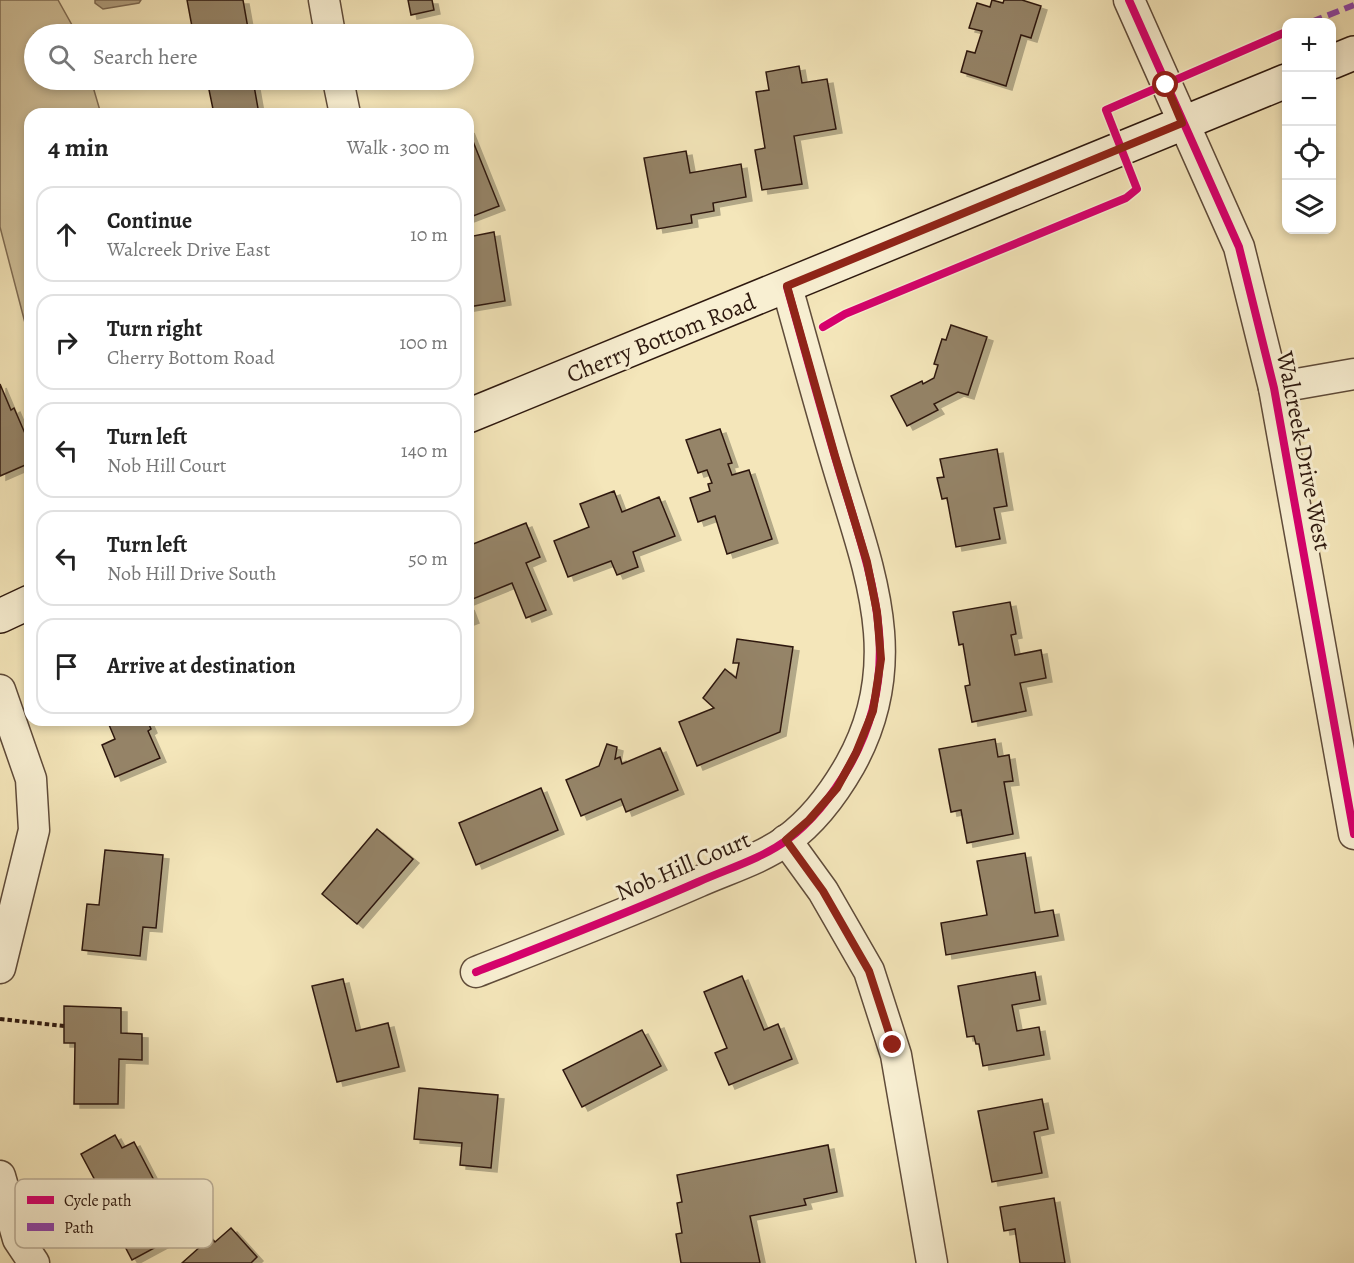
<!DOCTYPE html>
<meta charset="utf-8">
<style>
:root{--surface:#fff;--page:#f2f2f2;--text:#222;--muted:#767676;--line:#e0e0e0}
body{margin:0;font-family:Alegreya,serif;background:var(--page);color:var(--text)}
.controls{position:absolute;right:18px;top:18px;display:grid;overflow:hidden;border-radius:12px;box-shadow:0 3px 9px #0003}
.controls button{width:54px;height:54px;display:grid;place-items:center;padding:0;border:0;border-bottom:2px solid var(--line);background:var(--surface);color:var(--text);font:30px sans-serif}
.stop{position:absolute;width:18px;height:18px;margin:-14px;border:4px solid #8f2418;border-radius:50%;background:#fff}
.stop.end{background:#8f2418;border-color:#fff;box-shadow:0 2px 6px #0008}
.list{margin:0;padding:0;list-style:none}
h2{display:flex;justify-content:space-between;align-items:center;height:78px;margin:0;padding:0 24px;font-size:26px}
h2 small{font-size:20px;font-weight:400;color:var(--muted)}
.list li{display:grid;grid-template-columns:39px 1fr auto;gap:18px;align-items:center;box-sizing:border-box;height:96px;margin:0 12px 12px;padding:0 12px;border:2px solid var(--line);border-radius:18px}
.list b{display:block;font-size:22px;white-space:nowrap}
.list p{margin:0;font-size:20px;white-space:nowrap;color:var(--muted)}
.list em{font-size:20px;font-style:normal;color:var(--muted)}
.icon{flex:none;width:33px;height:33px;fill:none;stroke:currentColor;stroke-width:2;stroke-linecap:round;stroke-linejoin:round}
.map{position:relative;flex:none;width:1354px;height:1263px;overflow:hidden}
.search{position:absolute;background:var(--surface);box-shadow:0 3px 9px #0003;left:24px;top:24px;width:450px;height:66px;display:flex;align-items:center;gap:15px;box-sizing:border-box;padding:0 21px;border-radius:33px;color:var(--muted);font-size:22px}
.panel{position:absolute;background:var(--surface);box-shadow:0 3px 9px #0003;left:24px;top:108px;width:450px;height:618px;border-radius:18px}
.map>svg:first-child{display:block}
</style>
<div class="map">
<svg width="1354" height="1263" viewBox="0 0 1354 1263">
<defs>
<filter id="shadow"><feDropShadow dx="6" dy="4" stdDeviation="0" flood-color="#0004"/></filter>
</defs>
<rect width="100%" height="100%" fill="#f4e6ba"/>
<filter id="stains"><feTurbulence type="fractalNoise" baseFrequency=".00333" numOctaves="4"/><feColorMatrix values="0 0 0 0 .2 0 0 0 0 .09 0 0 0 0 .02 0 0 0 .5 -.17"/></filter>
<radialGradient id="worn" r=".72"><stop offset=".6" stop-color="#630" stop-opacity="0"/><stop offset="1" stop-color="#630" stop-opacity=".3"/></radialGradient>
<polygon fill="#d2c39d" stroke="#806e56" stroke-width="1.5" points="0,0 58,0 77,34 34,34 34,80 91,80 101,114 30,114 30,342 0,227"/>
<polygon fill="#b1a080" stroke="#7d6a53" stroke-width="1.5" points="95,0 141,0 139,3 103,9 95,3"/>
<g fill="#958468" stroke="#2e190f" stroke-width="1.5" filter="url(#shadow)">
<polygon points="187,0 243,0 249,34 208,34 207,29 193,32"/>
<polygon points="408,0 432,0 434,10 411,15"/>
<polygon points="992,0 1003,3 1004,0 1022,0 1041,6 1031,38 1021,35 1006,86 961,72 967,51 975,53 982,31 969,28 977,3 990,7"/>
<polygon points="799,66 802,83 827,79 836,129 794,136 802,184 762,190 755,150 765,148 756,92 769,90 766,72"/>
<polygon points="207,80 253,80 259,114 214,114"/>
<polygon points="468,129 499,206 468,218"/>
<polygon points="686,151 690,173 741,164 746,197 713,203 714,211 691,215 692,223 657,229 644,158"/>
<polygon points="494,232 505,301 468,307 468,237"/>
<polygon points="951,325 987,337 968,395 958,392 934,404 938,410 907,426 891,396 922,381 923,384 934,378 938,365 934,364 942,339 946,340"/>
<polygon points="0,384 11,410 14,408 30,445 30,463 0,476"/>
<polygon points="720,429 732,463 728,464 732,475 749,470 772,539 727,554 715,516 698,522 690,498 710,491 708,484 712,483 707,470 698,473 686,440"/>
<polygon points="997,449 1007,506 994,508 1000,539 956,547 947,498 942,499 937,478 944,477 940,459"/>
<polygon points="614,491 622,512 659,497 675,536 633,552 638,567 617,575 611,561 568,577 554,541 589,527 580,504"/>
<polygon points="526,523 540,557 526,563 546,610 526,618 512,583 468,601 468,546"/>
<polygon points="1010,602 1016,634 1011,635 1015,655 1041,650 1046,678 1020,683 1026,711 972,722 965,686 970,685 963,644 959,645 953,612"/>
<polygon points="468,606 473,619 468,621"/>
<polygon points="737,639 793,647 780,732 697,766 679,722 714,708 703,698 725,669 736,678 739,663 733,663"/>
<polygon points="107,720 147,720 151,729 148,731 160,758 115,777 102,745 115,739"/>
<polygon points="995,739 998,757 1009,755 1013,781 1004,782 1013,834 967,843 961,810 951,812 939,749"/>
<polygon points="607,744 617,747 615,759 620,757 622,764 660,748 678,790 626,812 621,799 581,816 566,780 599,766"/>
<polygon points="541,788 558,830 476,865 459,823"/>
<polygon points="377,829 413,859 357,924 322,894"/>
<polygon points="105,850 163,855 156,928 143,927 140,956 82,950 87,904 99,905"/>
<polygon points="1025,853 1035,913 1053,910 1058,936 946,955 941,923 987,915 977,861"/>
<polygon points="1035,972 1040,1000 1012,1005 1017,1031 1039,1027 1044,1055 983,1066 979,1044 976,1044 974,1036 967,1037 958,986"/>
<polygon points="742,976 764,1030 778,1024 792,1059 729,1085 715,1053 727,1048 704,992"/>
<polygon points="343,979 356,1031 388,1023 399,1067 337,1082 312,986"/>
<polygon points="64,1006 121,1008 121,1033 142,1034 142,1060 119,1059 118,1104 74,1104 75,1043 64,1043"/>
<polygon points="642,1030 661,1066 582,1107 563,1070"/>
<polygon points="419,1088 498,1095 491,1168 460,1165 462,1143 414,1139"/>
<polygon points="1042,1099 1048,1129 1034,1132 1042,1173 992,1182 978,1111"/>
<polygon points="115,1135 122,1148 134,1142 167,1205 181,1197 197,1225 132,1260 109,1216 113,1214 81,1154"/>
<polygon points="828,1145 837,1192 804,1199 806,1205 750,1216 760,1263 681,1263 676,1234 682,1233 677,1203 682,1202 677,1175"/>
<polygon points="1054,1198 1065,1263 1020,1263 1015,1229 1004,1231 1000,1207"/>
<polygon points="231,1228 257,1257 251,1263 182,1263 211,1237 215,1242"/>
</g>
<g fill="none" stroke-linecap="round" stroke-linejoin="round">
<g stroke="#604c3a" stroke-width="33">
<g id="minor">
<polyline points="324,0 330,34"/>
<polyline points="1129,0 1239,247 1274,388 1354,834"/>
<polyline points="338,80 345,114"/>
<polyline points="1274,388 1354,374"/>
<polyline points="0,690 31,779 34,830 0,968"/>
<polyline points="786,840 823,891 869,971 896,1055 932,1263"/>
<path d="M476 972C550 943 625 914 698 882 727 869 761 859 787 840 813 821 834 793 850 765 908 662 869 571 838 467 820 407 804 347 787 287"/>
<polyline points="0,1176 18,1239 34,1263"/>
</g>
</g>
<g stroke="#2e190f" stroke-width="36">
<g id="secondary">
<polyline points="1332,62 1354,53"/>
<polyline points="468,416 1286,81"/>
<polyline points="0,616 30,602"/>
</g>
</g>
<polyline stroke="#2e190f" stroke-width="4" stroke-dasharray="4.5 3" stroke-linecap="butt" points="0,1019 64,1026"/>
<use href="#minor" stroke="#f8efd2" stroke-width="30"/>
<use href="#secondary" stroke="#f8efd2" stroke-width="33"/>
<polyline stroke="#8e44ad" stroke-width="6" stroke-dasharray="12 6" stroke-linecap="butt" points="1311,22 1354,5"/>
<g stroke="#f8efd2" stroke-width="11">
<g id="cycleway">
<polyline points="1129,0 1239,247 1274,388 1354,834"/>
<polyline points="823,327 845,314 1126,198 1137,189 1106,110 1286,32"/>
<path d="M476 972C550 943 625 914 698 882 727 869 761 859 787 840 813 821 834 793 850 765 908 662 869 571 838 467 820 407 804 347 787 287"/>
</g>
</g>
<use href="#cycleway" stroke="#d6006c" stroke-width="8"/>
</g>
<g fill="none" stroke-linecap="round" stroke-linejoin="round">
<polyline stroke="#8f2418" stroke-width="8" points="893,1045 869,971 823,891 786,840 809,820 837,788 856,753 873,711 881,659 877,612 867,562 835,456 787,286 1182,123 1166,85"/>
</g>
<g text-anchor="middle" dominant-baseline="central" stroke-width="6" stroke-linejoin="round" paint-order="stroke">
<g font-size="24" fill="#2e190f" stroke="#f8efd2">
<text transform="translate(661 338) rotate(-22)">Cherry Bottom Road</text>
<text transform="translate(1304 451) rotate(79)">Walcreek Drive West</text>
<text transform="translate(683 866) rotate(-23)">Nob Hill Court</text>
</g>
</g>
<rect x="15" y="1179" width="198" height="69" rx="9" fill="#f8efd2" stroke="#bbaf98" stroke-width="1.5"/>
<rect x="27" y="1196" width="27" height="8" fill="#d6006c"/>
<rect x="27" y="1223" width="27" height="8" fill="#8e44ad"/>
<g font-size="16" fill="#2e190f">
<text x="64" y="1206">Cycle path</text>
<text x="64" y="1233">Path</text>
</g>
<rect width="100%" height="100%" filter="url(#stains)"/>
<rect width="100%" height="100%" fill="url(#worn)"/>
</svg>
<div class="controls">
<button>+</button>
<button>−</button>
<button><svg class="icon" aria-label="locate" viewBox="0 0 24 24"><circle cx="12" cy="12" r="6"/><path d="M12 2v4M12 18v4M2 12h4M18 12h4"/></svg></button>
<button><svg class="icon" aria-label="layers" viewBox="0 0 24 24"><path d="M12 4l9 5-9 5-9-5zM3 14l9 5 9-5"/></svg></button>
</div>
<div class="stop" style="left:1166px;top:85px"></div>
<div class="stop end" style="left:893px;top:1045px"></div>
<div class="search"><svg class="icon" aria-label="search" viewBox="0 0 24 24"><circle cx="10" cy="10" r="6"/><path d="M15 15l6 6"/></svg>Search here</div>
<section class="panel">
<h2>4 min<small>Walk · 300 m</small></h2>
<ul class="list">
<li><svg class="icon" aria-label="ahead" viewBox="0 0 24 24"><path d="M12 20V5M6 11l6-6 6 6"/></svg><div><b>Continue</b><p>Walcreek Drive East</p></div><em>10 m</em></li>
<li><svg class="icon" aria-label="right" viewBox="0 0 24 24"><path d="M7 20v-9h11M14 6l5 5-5 5"/></svg><div><b>Turn right</b><p>Cherry Bottom Road</p></div><em>100 m</em></li>
<li><svg class="icon" aria-label="left" viewBox="0 0 24 24"><path d="M17 20v-9H6M10 6l-5 5 5 5"/></svg><div><b>Turn left</b><p>Nob Hill Court</p></div><em>140 m</em></li>
<li><svg class="icon" aria-label="left" viewBox="0 0 24 24"><path d="M17 20v-9H6M10 6l-5 5 5 5"/></svg><div><b>Turn left</b><p>Nob Hill Drive South</p></div><em>50 m</em></li>
<li><svg class="icon" aria-label="arrive" viewBox="0 0 24 24"><path d="M6 21V4h12l-3 4 3 4H6"/></svg><div><b>Arrive at destination</b></div></li>
</ul>
</section>
</div>
